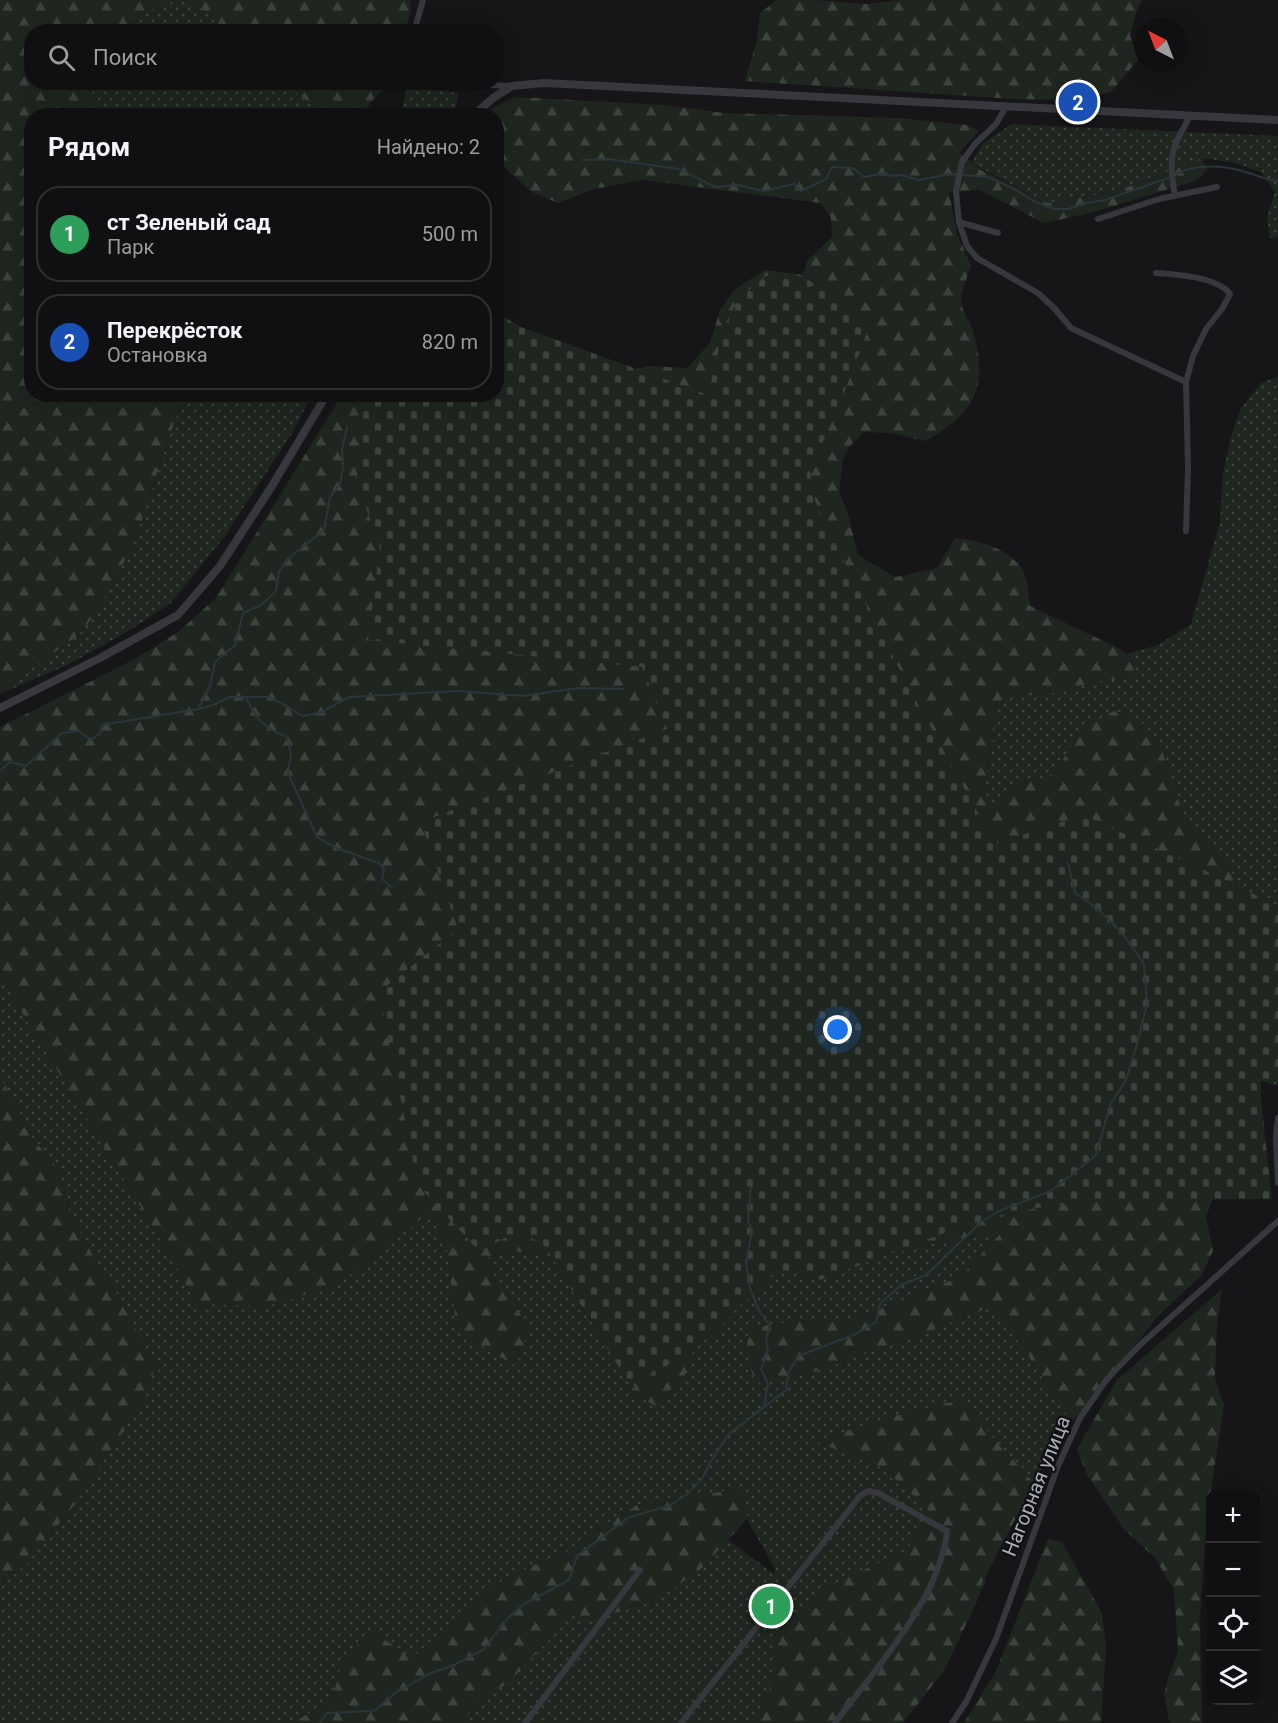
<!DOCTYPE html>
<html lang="ru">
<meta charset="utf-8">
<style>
:root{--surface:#101012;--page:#1e1e20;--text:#f1f3f6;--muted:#9c9d9f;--line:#303032;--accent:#0f766e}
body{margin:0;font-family:Roboto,sans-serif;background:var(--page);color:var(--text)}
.controls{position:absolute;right:18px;bottom:18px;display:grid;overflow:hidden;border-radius:12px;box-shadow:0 6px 24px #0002}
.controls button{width:54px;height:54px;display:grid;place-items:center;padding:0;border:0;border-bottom:2px solid var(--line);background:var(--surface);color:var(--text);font:30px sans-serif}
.compass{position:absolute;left:1134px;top:18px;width:54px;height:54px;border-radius:50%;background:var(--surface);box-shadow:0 6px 24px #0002;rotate:318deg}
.you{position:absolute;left:838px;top:1030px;width:21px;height:21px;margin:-15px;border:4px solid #fff;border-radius:50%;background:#1a73e8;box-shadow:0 0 0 9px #1a73e833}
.badge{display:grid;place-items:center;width:39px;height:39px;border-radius:50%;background:var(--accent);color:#fff;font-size:20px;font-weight:700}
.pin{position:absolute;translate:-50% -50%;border:3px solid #fff;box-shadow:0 2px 6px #0006}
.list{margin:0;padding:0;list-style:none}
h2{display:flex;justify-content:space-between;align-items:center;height:78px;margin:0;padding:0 24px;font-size:26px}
h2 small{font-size:20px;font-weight:400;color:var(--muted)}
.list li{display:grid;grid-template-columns:39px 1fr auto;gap:18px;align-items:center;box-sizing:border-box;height:96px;margin:0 12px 12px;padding:0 12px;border:2px solid var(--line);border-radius:24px}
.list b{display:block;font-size:22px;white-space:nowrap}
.list p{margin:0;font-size:20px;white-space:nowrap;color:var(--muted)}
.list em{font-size:20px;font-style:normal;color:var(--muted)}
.icon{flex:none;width:33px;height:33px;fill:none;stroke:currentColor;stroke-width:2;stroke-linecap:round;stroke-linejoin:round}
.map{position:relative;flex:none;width:1278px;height:1723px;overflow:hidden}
.search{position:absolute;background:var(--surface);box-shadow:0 6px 24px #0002;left:24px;top:24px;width:480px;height:66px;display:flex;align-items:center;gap:15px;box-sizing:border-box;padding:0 21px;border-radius:24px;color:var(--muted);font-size:22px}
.panel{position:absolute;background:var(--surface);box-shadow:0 6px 24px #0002;left:24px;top:108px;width:480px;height:294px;border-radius:24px}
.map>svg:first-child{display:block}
</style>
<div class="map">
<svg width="1278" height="1723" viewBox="0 0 1278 1723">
<defs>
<pattern id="green-dots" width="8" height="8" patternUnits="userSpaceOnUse" patternTransform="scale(1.5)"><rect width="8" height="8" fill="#1e261f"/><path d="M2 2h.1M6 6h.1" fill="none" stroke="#3c433d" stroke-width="1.8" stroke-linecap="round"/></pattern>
<pattern id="forest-firs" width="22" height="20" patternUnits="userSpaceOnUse" patternTransform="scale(1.5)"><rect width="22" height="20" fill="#1e261f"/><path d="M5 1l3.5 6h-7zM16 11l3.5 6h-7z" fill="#3c433d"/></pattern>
<pattern id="cemetery-stones" width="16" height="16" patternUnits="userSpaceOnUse" patternTransform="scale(1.5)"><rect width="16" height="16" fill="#1e261f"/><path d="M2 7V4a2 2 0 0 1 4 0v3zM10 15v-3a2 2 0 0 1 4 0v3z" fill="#3c433d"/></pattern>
</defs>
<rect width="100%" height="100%" fill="#161618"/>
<g fill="url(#green-dots)">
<path d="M179 0C198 0 213 20 227 31L127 32 140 15 165 4Z"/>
<polygon points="95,82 285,83 324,115 280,115 250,107 217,115 110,115 107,114 91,91"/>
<polygon points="407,87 459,93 454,115 401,115"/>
<polygon points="1012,124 1278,136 1278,237 1270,239 1267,218 1275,192 1261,172 1235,163 1202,158 1118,191 1047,203 971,163 983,143"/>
<path d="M1278 377V1086L1252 1078C1251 1011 1257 937 1232 874 1225 854 1203 843 1190 827 1179 813 1169 776 1165 758L1078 736 1055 772 1041 780H1021L1004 800 994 805 989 803 984 790 997 715 995 703 1005 698 1058 692 1104 680H1129L1133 663 1127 654 1158 645 1191 624 1220 522 1223 474 1230 440 1241 408 1262 382Z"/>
<polygon points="185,395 312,395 292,433 225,536 171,603 127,632 67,665 0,694 0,691 79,635 150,497 170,434"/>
<polygon points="0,970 15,1001 150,1222 200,1309 213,1304 267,1306 336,1286 430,1212 447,1248 457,1332 497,1281 484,1258 516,1251 544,1256 571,1265 711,1281 855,1262 944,1241 1003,1232 960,1277 849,1321 806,1321 750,1327 746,1350 898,1343 988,1307 1020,1343 1071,1422 1051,1451 1034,1483 959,1400 816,1441 883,1468 928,1508 922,1521 943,1533 986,1581 937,1677 903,1723 448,1723 554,1615 708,1525 774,1574 775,1569 747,1519 745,1488 637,1505 597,1530 571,1550 532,1566 499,1583 412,1658 344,1656 331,1702 291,1723 0,1723 0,1587 28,1562 155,1367 122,1302 92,1254 72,1215 57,1168 33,1139 7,1088 0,1079"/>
</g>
<g fill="url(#forest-firs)">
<polygon points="0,0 179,0 165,4 140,15 127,31 32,32 32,82 95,83 91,91 107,114 110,115 32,116 32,394 185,395 170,434 135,541 99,609 79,635 0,691"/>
<polygon points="185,0 410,0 411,10 405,31 227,32 198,6"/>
<polygon points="777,0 815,0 865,4 903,0 1143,0 1138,7 1130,35 1138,60 1111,92 1077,100 1015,99 745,81 757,40 760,13"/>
<polygon points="285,83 389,83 371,102 363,116 324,115"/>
<path d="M515 97 664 105 724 113 899 118 968 125 979 131 959 153 981 170 1047 203 1118 191 1202 158 1208 170 1195 181 1094 212 1044 223 980 190 949 192 957 234 971 265C969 274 960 293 961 301 962 312 972 324 974 335 989 390 972 414 926 441L891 433 864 432 850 446 843 459 839 491 849 517 858 555 895 577 937 568 955 538C978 540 1008 548 1022 569 1028 578 1028 595 1030 606L1118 648C1128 654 1132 660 1134 672L1129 680H1104L1058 692 1006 698 995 703 997 715 984 790 989 803 994 805 1004 800 1009 787 1021 780H1041L1055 772 1078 736 1090 724 1114 711 1129 714 1141 721 1161 746 1172 785 1188 824 1227 863 1233 874 1248 933 1216 1190 1206 1217 1213 1251 1201 1276 1156 1318 1099 1392 1071 1422 1020 1343 988 1308 898 1343 810 1373 755 1384 746 1350 750 1327 806 1321H849L960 1277 1002 1232 944 1241 855 1262 791 1232 711 1281 688 1371 656 1406 636 1395 620 1314 571 1265 544 1256 516 1251 484 1258 497 1281 530 1328 516 1366 457 1332 447 1248 430 1212 336 1286 267 1306 213 1304 200 1309 150 1222 15 1001 0 970V727L137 658 178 632 216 598 342 395 487 394 514 403 648 366 687 368 710 343 720 310 735 289 765 270 803 275 807 261 832 237 831 218 821 203 643 180 594 189 558 203 532 192 497 161 496 116 488 115 492 108Z"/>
<polygon points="250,107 280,115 217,115"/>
<polygon points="0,1079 7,1088 33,1139 57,1168 72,1215 92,1254 122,1302 155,1367 146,1396 79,1499 28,1562 0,1587"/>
<polygon points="1222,1289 1217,1326 1215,1378 1224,1405 1207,1515 1200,1617 1202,1723 1171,1723 1169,1721 1164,1694 1170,1672 1178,1652 1174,1590 1155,1558 1124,1529 1088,1476 1077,1449 1117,1380"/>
<polygon points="959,1400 1034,1483 983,1581 977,1601 945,1669 903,1723 748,1723 752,1721 770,1690 775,1641 805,1606 831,1585 907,1550 928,1509 883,1468 815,1441 894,1416"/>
<polygon points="745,1488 747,1519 702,1568 656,1601 587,1621 573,1615 507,1684 479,1700 462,1723 291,1723 331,1702 344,1656 373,1632 412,1658 499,1583 532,1566 571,1550 597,1530 637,1505"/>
<polygon points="1048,1539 1062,1542 1102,1613 1106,1647 1101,1723 964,1723 996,1671"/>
</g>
<polygon fill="url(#cemetery-stones)" points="766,276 803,276 870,325 839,406 810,471 814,497 821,516 906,682 995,844 1083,815 1241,887 1278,908 1278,1079 1261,1080 1261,1100 1272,1199 1102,1200 1036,1208 960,1227 820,1280 796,1273 776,1274 735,1310 720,1330 639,1384 628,1382 545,1246 525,1234 507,1237 479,1251 418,1185 379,992 458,929 421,822 667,729 642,667 368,640 380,546 356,480 362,419 369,395 496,394 497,313 521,327 708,395 724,327 738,299"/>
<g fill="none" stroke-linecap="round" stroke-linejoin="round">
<g stroke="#2c353c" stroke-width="2">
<polyline points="583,160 608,159 679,169 715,187 738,185 764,191 794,184 801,191 826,179 832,167 853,168 864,177 886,173 891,176 901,175 919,180 950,174 989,177 1016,190 1033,201 1054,209 1068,209 1086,203 1105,200 1168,178"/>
<path d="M1177 174C1194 164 1222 165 1242 171 1254 174 1265 180 1278 181"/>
<path d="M246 697C256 719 264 728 287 737L291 754 288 773 317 837 336 848 379 863 384 869 382 879 392 888"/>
<polyline points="199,707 210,686 215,662 235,645 243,613 261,605 276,591 279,572 289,558 324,530 330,497 340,484 343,468 342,449 347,427"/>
<polyline points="0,771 10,762 26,766 62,733 79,731 90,740 100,734 102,725 198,709 213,705 230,697 269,697 287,706 302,716 320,713 349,697 458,691 523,696 578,688 624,689"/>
<polyline points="751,1187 748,1220 752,1231 746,1263 750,1288 759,1311 770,1325 766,1340 768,1351 761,1369 768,1384 764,1407"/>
<polyline points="320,1723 327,1713 374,1711 395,1693 431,1673 454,1665 483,1650 508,1618 524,1604 569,1580 577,1556 629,1517 669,1506 686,1495 702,1479 711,1461 728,1435 786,1390 788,1374 798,1356 856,1334 876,1322 880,1304 901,1285 926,1275 981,1222 999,1211 1051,1191 1096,1155 1110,1105 1126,1080 1137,1044 1147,1004 1144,964 1123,934 1098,909 1075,893 1068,863"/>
</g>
<g stroke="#37383d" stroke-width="6">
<polyline points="414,32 423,0"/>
<polyline points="431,82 511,86"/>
<polyline points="1006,107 996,124 975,144 962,162 956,191 959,222 967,246 977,258 1038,293 1055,309 1071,328 1186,382"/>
<path d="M1175 196C1172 178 1169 159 1176 143 1179 134 1186 126 1189 117"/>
<polyline points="1098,219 1159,199 1217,187"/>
<polyline points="959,222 998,233"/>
<path d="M1156 273C1174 274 1219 277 1230 294L1222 309 1206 329 1193 356 1186 382 1188 468 1186 531"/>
<polyline points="1278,1118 1276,1137 1278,1183"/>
<polyline points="525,1723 640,1570"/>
<path d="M681 1723 860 1496 868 1491 878 1493 947 1531C940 1599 875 1669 835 1723"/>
<polyline points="952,1723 966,1702 996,1639 1058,1466 1080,1418 1107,1379 1141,1344 1278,1221"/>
</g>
<g stroke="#37383d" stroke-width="8">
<polyline points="473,116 493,98 512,86 544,83 1278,120"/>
<polyline points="0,708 100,658 178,615 220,566 272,486 327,394"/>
</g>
</g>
<g text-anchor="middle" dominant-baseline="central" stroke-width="4.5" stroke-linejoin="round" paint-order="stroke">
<g font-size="20" fill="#a8adb8" stroke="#111113">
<text transform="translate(1036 1486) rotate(-68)">Нагорная улица</text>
</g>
</g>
</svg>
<div class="controls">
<button>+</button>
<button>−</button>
<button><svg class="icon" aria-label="locate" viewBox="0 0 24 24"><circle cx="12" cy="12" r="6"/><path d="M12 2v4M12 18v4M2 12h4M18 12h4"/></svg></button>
<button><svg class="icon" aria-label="layers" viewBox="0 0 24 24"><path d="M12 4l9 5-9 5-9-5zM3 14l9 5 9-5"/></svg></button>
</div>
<svg class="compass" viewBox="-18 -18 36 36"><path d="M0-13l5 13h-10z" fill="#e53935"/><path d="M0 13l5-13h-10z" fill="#9c9d9f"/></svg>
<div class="you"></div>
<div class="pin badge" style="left:771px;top:1606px;background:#2e9e5b">1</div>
<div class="pin badge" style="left:1078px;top:102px;background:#1a4fb4">2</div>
<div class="search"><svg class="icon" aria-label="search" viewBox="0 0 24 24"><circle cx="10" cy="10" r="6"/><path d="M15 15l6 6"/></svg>Поиск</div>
<section class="panel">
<h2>Рядом<small>Найдено: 2</small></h2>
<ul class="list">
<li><span class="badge" style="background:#2e9e5b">1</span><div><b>ст Зеленый сад</b><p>Парк</p></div><em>500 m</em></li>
<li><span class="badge" style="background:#1a4fb4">2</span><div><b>Перекрёсток</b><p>Остановка</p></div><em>820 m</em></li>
</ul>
</section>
</div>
